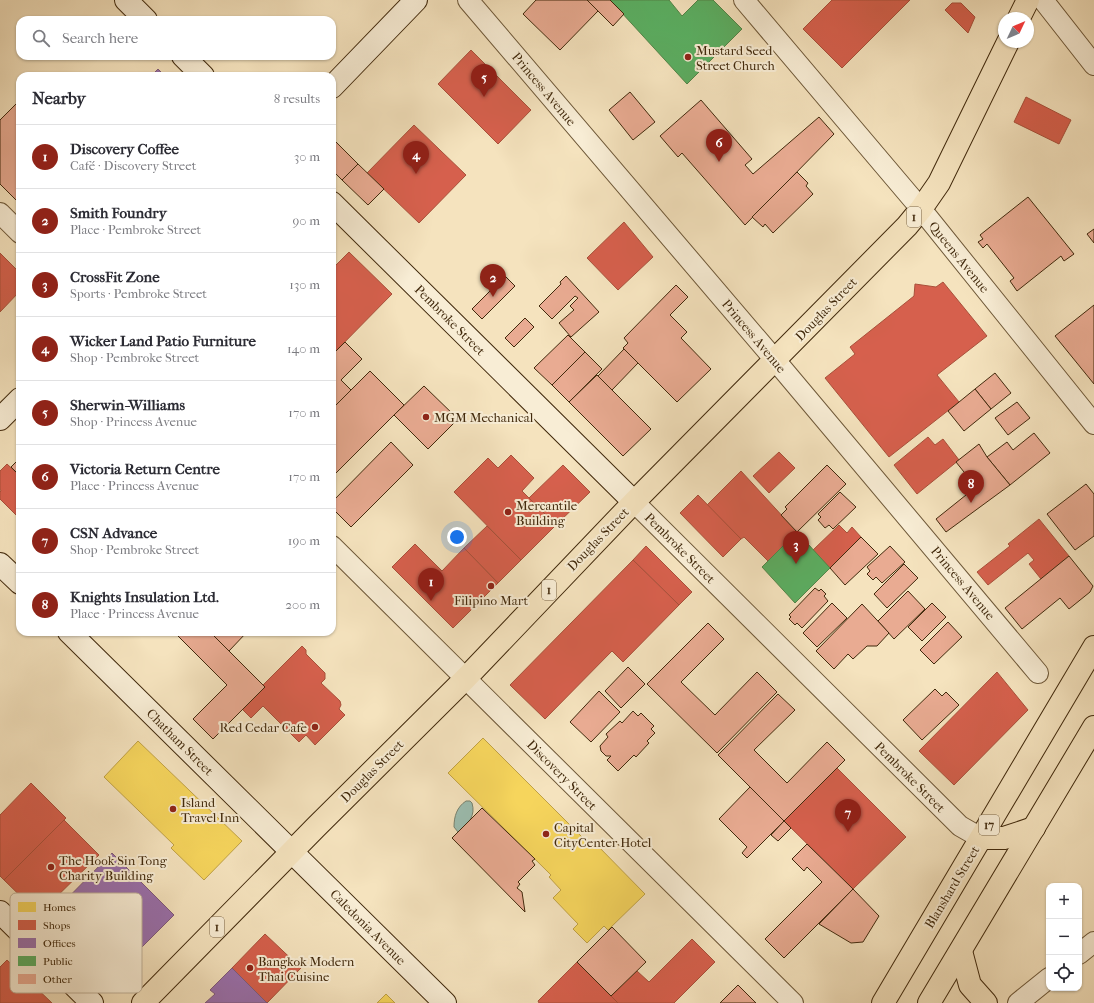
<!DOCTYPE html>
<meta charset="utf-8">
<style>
:root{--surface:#fff;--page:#f2f2f3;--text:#2b2b33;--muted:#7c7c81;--line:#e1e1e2;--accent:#8f2418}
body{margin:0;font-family:"IM FELL French Canon",serif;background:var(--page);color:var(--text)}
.controls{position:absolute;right:12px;bottom:12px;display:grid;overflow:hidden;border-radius:8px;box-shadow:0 1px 3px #0004}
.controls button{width:36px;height:36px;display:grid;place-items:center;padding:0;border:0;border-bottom:1px solid var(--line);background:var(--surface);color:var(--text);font:20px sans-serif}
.compass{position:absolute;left:998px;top:12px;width:36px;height:36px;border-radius:50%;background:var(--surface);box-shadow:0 1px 3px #0004;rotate:46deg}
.you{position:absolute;left:457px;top:537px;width:14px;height:14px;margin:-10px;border:3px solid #fff;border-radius:50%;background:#1a73e8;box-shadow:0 0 0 6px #1a73e833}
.badge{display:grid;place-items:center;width:26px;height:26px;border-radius:50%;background:var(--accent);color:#fff;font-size:13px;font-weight:700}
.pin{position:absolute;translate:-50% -33px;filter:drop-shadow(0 1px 2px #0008)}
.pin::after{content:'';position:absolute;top:21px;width:14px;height:12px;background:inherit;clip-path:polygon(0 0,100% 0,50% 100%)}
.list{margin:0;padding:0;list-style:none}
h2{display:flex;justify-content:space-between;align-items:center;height:52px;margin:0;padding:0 16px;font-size:17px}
h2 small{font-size:13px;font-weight:400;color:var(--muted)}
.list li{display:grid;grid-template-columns:26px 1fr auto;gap:12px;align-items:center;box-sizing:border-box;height:64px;padding:0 16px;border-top:1px solid var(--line)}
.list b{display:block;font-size:15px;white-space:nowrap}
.list p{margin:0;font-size:13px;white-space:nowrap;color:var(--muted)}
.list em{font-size:13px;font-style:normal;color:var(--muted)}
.icon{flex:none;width:22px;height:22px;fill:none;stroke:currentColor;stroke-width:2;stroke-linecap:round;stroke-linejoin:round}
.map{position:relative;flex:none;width:1094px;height:1003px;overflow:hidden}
.search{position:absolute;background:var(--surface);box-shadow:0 1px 3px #0004;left:16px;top:16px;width:320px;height:44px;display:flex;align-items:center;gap:10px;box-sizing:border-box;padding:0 14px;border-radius:12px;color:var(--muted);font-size:15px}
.panel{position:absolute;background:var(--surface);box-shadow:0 1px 3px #0004;left:16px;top:72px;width:320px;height:564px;border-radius:12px}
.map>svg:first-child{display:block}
</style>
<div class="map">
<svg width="1094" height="1003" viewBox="0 0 1094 1003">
<rect width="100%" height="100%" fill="#f5e3be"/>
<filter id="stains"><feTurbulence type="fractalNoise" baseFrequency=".005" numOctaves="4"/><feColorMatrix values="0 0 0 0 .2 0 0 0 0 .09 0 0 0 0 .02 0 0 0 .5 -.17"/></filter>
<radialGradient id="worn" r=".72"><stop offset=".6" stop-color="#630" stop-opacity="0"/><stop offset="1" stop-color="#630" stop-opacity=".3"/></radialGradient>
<path fill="#9cbeb1" stroke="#78826f" d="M466 801H470L472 803C476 816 468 823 460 833L458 832 454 827C454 816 457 807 466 801Z"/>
<g fill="#f6d55c" stroke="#c0a144">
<polygon points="483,738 590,845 592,846 595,843 645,894 608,930 604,926 587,943 573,929 578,924 553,898 561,890 549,877 551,875 448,773"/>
<polygon points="138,741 242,841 204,880 171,848 174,845 104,777"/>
<polygon points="386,994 395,1003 377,1003"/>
</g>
<g fill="#d6604d" stroke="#a9503a">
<polygon points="832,0 910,0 842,68 803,29"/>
<polygon points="952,3 961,3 975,17 968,33 945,10"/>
<polygon points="471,50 531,110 498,144 438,84"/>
<polygon points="1026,97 1071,120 1059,144 1014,122"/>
<polygon points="414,125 466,175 419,223 367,173"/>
<polygon points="624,222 653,257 618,290 587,258"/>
<polygon points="349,252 392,294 332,355 332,269"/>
<polygon points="0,253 20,273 20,291 0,312"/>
<polygon points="943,282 987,336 937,375 959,402 889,457 825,378 855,354 850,347 914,296 915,284 936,287"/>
<polygon points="928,437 935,445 943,439 959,460 917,494 894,465"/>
<polygon points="779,452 795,468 769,493 753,476"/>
<polygon points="511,455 534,478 522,491 556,525 521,560 454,492 488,458 498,468"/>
<polygon points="7,464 20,476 20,519 0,499 0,492 1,491 0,489 0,471"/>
<polygon points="563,465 590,492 556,525 529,498"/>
<polygon points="741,471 797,532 768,561 744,537 741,539 707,505"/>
<polygon points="698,495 741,539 723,557 680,513"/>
<polygon points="1039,519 1069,556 1041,579 1029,564 1034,560 1028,553 988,585 977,572 1010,546 1008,544"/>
<polygon points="839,525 847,533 852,527 861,537 830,568 813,550"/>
<polygon points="487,526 521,560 498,583 464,548"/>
<polygon points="415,544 442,571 464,548 498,583 453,628 392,567"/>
<polygon points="646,546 692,592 679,605 633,560"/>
<polygon points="633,560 679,605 623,662 612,651 545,719 510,685"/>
<polygon points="302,646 306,650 306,654 325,673 325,679 321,683 340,701 341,705 339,709 345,715 315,745 306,735 299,742 263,706 251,718 242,709 265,687 263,685"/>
<polygon points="997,672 1028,710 954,785 919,751"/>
<polygon points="837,768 906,837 853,889 784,821"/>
<polygon points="31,783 66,818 4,880 0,876 0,815"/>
<polygon points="64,820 99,855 39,914 4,880"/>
<polygon points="265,934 301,968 267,1003 232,968"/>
<polygon points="692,939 715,962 674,1003 618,1003 611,996 637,971 649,982"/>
<polygon points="7,960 52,1003 0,1003 0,967"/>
<polygon points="577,962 618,1003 539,1003 538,1001"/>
</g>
<g fill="#9970ab" stroke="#7f5b7b">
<polygon points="158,69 165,76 151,76"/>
<polygon points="112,853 174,915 107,982 45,921"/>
<polygon points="232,968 267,1003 268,1003 205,1003 215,994 210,990"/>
</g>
<g fill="#5aae61" stroke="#528648">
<polygon points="610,0 669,0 682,16 698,0 713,0 742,29 687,84"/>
<polygon points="797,532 830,568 795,603 762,567"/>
</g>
<g fill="#e9ab92" stroke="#41290c">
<polygon points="536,0 587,0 598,11 560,50 523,14"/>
<polygon points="587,0 610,0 624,14 613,26"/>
<polygon points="630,92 655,122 633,140 609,110"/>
<polygon points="20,100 20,204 0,184 0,120"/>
<polygon points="701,100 752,159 745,165 753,174 819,117 834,134 745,225 682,153 678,157 660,136"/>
<polygon points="333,139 358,164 342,180 332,170"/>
<polygon points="358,164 384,189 368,205 342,180"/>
<polygon points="797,172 808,183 806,186 813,194 773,233 765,224 763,227 752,217"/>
<polygon points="1028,197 1074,254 1064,261 1061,256 1017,291 1010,281 1014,278 987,244 983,248 978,242 983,239 980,235"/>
<polygon points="1094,229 1094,243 1087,234"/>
<polygon points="505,276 515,286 482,319 472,309"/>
<polygon points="566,276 599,312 571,337 559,323 574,310 570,306 578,298 575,296 552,319 539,306 561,284 560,282"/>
<polygon points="676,285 688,297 670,315 687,332 681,338 711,369 677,402 623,348 628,343 624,338"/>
<polygon points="1094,305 1094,384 1055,336"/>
<polygon points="525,318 534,327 514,347 505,338"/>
<polygon points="568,335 585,352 552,385 534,368"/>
<polygon points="345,342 362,359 341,380 351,390 332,409 332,355"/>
<polygon points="624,349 638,363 612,390 598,376"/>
<polygon points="585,352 602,369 569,402 552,385"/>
<polygon points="370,371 404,405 332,477 332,409"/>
<polygon points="995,373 1011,393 991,409 975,389"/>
<polygon points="597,375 651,429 623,456 569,402"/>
<polygon points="424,386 458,419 428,449 394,415"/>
<polygon points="975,389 991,409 964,431 948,411"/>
<polygon points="1017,402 1030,418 1008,435 995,418"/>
<polygon points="1034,433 1050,453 1010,485 987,457 1007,442 1013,450"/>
<polygon points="391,442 413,465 351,527 332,508 332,502"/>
<polygon points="979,444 987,457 1010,485 946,532 936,519 976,487 956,462"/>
<polygon points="20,458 20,476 11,467"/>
<polygon points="827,465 846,484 797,532 781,515 787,509 785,507"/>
<polygon points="1086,484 1094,494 1094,536 1075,550 1047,514"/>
<polygon points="840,492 856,507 833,529 829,525 825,528 818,520 821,517 818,514"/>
<polygon points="861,537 878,554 845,585 830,568"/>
<polygon points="890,546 905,562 882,583 876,577 873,580 867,574 870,571 867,567"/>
<polygon points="1069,556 1093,586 1090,592 1069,609 1060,598 1022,629 1005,608"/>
<polygon points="904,564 918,578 887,608 874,594"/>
<polygon points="815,588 819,591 821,589 826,594 824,596 828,601 802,628 797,623 795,625 789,619 791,617 789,615"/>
<polygon points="908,591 925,609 894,639 878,621"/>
<polygon points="832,603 847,618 817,647 803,633"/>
<polygon points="932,603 946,617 922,641 908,627"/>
<polygon points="862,604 889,633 877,646 867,646 853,659 848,654 834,669 816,651"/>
<polygon points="948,622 962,637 934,664 920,650"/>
<polygon points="708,623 724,639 681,682 715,715 757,672 777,692 717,753 647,684"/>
<polygon points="174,632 210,632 265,687 213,739 193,719 227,685"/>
<polygon points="210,632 247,632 229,651"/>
<polygon points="628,667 645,684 621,708 605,691"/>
<polygon points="935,689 942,696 946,692 959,705 922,740 903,720"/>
<polygon points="599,691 620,712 591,742 570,722"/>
<polygon points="778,694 795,710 754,750 787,783 827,742 845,760 784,821 718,755"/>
<polygon points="633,711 638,716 641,713 654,726 651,729 655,733 647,741 649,743 636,757 634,755 618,771 607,760 611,756 606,756 601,751 600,746 608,737 606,734 620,721 622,723"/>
<polygon points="750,787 784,821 747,858 742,853 747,847 719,819"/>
<polygon points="482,808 535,859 532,861 535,865 518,882 520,884 517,888 522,892 525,912 452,838"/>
<polygon points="784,821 791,828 778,841 771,835"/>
<polygon points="807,844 853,889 784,958 765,939 822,882 807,867 804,871 792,859"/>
<polygon points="853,889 879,916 863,942 851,943 819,924"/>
<polygon points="612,927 646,962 611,996 577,962"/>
<polygon points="738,985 756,1003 720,1003"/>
</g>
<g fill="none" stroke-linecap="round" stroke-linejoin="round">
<g stroke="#6e5838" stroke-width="22">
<g id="street">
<polyline points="468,0 775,360 1038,673"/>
<polyline points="744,0 921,209 1094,424"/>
<polyline points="1043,0 1094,65"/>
<polyline points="0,213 20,233"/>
<polyline points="634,502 960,826 981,838"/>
<polyline points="332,546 793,1003"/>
<polyline points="1079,954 1094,942"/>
<polyline points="1018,1003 1049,978"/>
</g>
</g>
<g stroke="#41290c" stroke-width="24">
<g id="secondary">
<polyline points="126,0 146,20"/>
<polyline points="183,56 203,76"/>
<polyline points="332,87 416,0"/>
<polyline points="332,203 634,502"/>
<polyline points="0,419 20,399"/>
<polyline points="0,564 20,583"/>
<polyline points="69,632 445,1003"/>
<polyline points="0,912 92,1003"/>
</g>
</g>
<g stroke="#41290c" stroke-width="24">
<g id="primary">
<polyline points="1019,18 1028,0"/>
<polyline points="981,838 1004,838 1034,828"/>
<polyline points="961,951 970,985 986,1003"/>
<polyline points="143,1003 316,827 465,679 634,502 907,226 921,209 939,183 1008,42"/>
<polyline points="883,1003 1094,647"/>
<polyline points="929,1003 1094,727"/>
</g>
</g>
<use href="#street" stroke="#f8edd5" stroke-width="20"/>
<use href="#secondary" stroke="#f8edd5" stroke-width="22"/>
<use href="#primary" stroke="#f5e3be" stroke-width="22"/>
</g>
<g fill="#8f2418" stroke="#f8edd5" stroke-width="1.5">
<circle cx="688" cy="57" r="4"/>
<circle cx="426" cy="417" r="4"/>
<circle cx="508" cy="512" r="4"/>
<circle cx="491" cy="586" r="4"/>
<circle cx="315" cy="727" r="4"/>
<circle cx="173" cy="809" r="4"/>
<circle cx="546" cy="834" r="4"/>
<circle cx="51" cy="867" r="4"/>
<circle cx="250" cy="968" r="4"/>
</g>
<g text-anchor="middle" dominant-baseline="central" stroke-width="4" stroke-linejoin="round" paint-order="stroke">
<g fill="#f8edd5" stroke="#786448" stroke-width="1">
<rect x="907" y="207" width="14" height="20" rx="3"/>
<rect x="542" y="580" width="14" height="20" rx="3"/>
<rect x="979" y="815" width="20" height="20" rx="3"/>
<rect x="210" y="917" width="14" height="20" rx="3"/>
</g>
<g font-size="12" font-weight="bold" fill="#41290c">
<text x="914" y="217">1</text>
<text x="549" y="590">1</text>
<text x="989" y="825">17</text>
<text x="217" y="927">1</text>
</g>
<g font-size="13" fill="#41290c" stroke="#f8edd5" text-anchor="start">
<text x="696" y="50">Mustard Seed<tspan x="696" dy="15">Street Church</tspan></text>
<text x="434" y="417">MGM Mechanical</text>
<text x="516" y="505">Mercantile<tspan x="516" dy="15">Building</tspan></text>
<text x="491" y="600" text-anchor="middle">Filipino Mart</text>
<text x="307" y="727" text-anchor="end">Red Cedar Cafe</text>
<text x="181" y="802">Island<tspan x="181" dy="15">Travel Inn</tspan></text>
<text x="554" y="827">Capital<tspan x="554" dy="15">CityCenter Hotel</tspan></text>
<text x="59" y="860">The Hook Sin Tong<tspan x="59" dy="15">Charity Building</tspan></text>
<text x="258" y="961">Bangkok Modern<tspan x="258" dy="15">Thai Cuisine</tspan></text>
</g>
<g font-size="13" fill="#41290c" stroke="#f8edd5">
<text transform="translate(544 89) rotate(50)">Princess Avenue</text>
<text transform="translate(959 257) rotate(51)">Queens Avenue</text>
<text transform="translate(826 309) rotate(-46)">Douglas Street</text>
<text transform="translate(450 320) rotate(45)">Pembroke Street</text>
<text transform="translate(754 336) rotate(50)">Princess Avenue</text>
<text transform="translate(598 539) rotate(-46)">Douglas Street</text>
<text transform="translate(680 548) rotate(45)">Pembroke Street</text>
<text transform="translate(963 583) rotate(50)">Princess Avenue</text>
<text transform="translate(180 742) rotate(45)">Chatham Street</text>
<text transform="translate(372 771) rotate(-45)">Douglas Street</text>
<text transform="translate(562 775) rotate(45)">Discovery Street</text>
<text transform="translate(910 777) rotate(45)">Pembroke Street</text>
<text transform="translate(952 887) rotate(-59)">Blanshard Street</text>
<text transform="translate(368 927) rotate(45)">Caledonia Avenue</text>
</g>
</g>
<rect x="10" y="893" width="132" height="100" rx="6" fill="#f8edd5" stroke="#c1b299" stroke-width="1"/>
<rect x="18" y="902" width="18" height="10" fill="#f6d55c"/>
<rect x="18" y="920" width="18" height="10" fill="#d6604d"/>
<rect x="18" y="938" width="18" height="10" fill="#9970ab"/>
<rect x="18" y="956" width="18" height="10" fill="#5aae61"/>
<rect x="18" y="974" width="18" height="10" fill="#e9ab92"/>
<g font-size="11" fill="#41290c">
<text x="43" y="911">Homes</text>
<text x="43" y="929">Shops</text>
<text x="43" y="947">Offices</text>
<text x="43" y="965">Public</text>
<text x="43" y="983">Other</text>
</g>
<rect width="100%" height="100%" filter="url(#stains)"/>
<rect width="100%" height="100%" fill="url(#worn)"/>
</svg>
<div class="controls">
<button>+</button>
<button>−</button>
<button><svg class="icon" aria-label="locate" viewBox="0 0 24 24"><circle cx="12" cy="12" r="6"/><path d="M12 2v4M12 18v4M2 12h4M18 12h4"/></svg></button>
</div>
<svg class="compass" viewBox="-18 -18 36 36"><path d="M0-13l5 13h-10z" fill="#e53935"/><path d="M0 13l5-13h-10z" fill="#7c7c81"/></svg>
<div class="you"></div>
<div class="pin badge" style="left:431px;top:601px">1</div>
<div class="pin badge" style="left:493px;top:297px">2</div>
<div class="pin badge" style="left:796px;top:564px">3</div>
<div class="pin badge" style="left:416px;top:174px">4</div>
<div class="pin badge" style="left:484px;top:97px">5</div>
<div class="pin badge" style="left:719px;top:162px">6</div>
<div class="pin badge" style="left:848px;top:832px">7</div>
<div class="pin badge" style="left:971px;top:503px">8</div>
<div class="search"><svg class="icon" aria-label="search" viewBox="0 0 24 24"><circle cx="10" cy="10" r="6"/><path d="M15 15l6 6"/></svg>Search here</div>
<section class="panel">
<h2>Nearby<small>8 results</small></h2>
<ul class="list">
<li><span class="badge">1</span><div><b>Discovery Coffee</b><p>Café · Discovery Street</p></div><em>30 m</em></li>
<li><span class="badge">2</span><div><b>Smith Foundry</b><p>Place · Pembroke Street</p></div><em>90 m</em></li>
<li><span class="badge">3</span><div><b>CrossFit Zone</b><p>Sports · Pembroke Street</p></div><em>130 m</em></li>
<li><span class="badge">4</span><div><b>Wicker Land Patio Furniture</b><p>Shop · Pembroke Street</p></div><em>140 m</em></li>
<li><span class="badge">5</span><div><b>Sherwin-Williams</b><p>Shop · Princess Avenue</p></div><em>170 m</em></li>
<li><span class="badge">6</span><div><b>Victoria Return Centre</b><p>Place · Princess Avenue</p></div><em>170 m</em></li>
<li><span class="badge">7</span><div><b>CSN Advance</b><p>Shop · Pembroke Street</p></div><em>190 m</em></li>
<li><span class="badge">8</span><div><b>Knights Insulation Ltd.</b><p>Place · Princess Avenue</p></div><em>200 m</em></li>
</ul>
</section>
</div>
